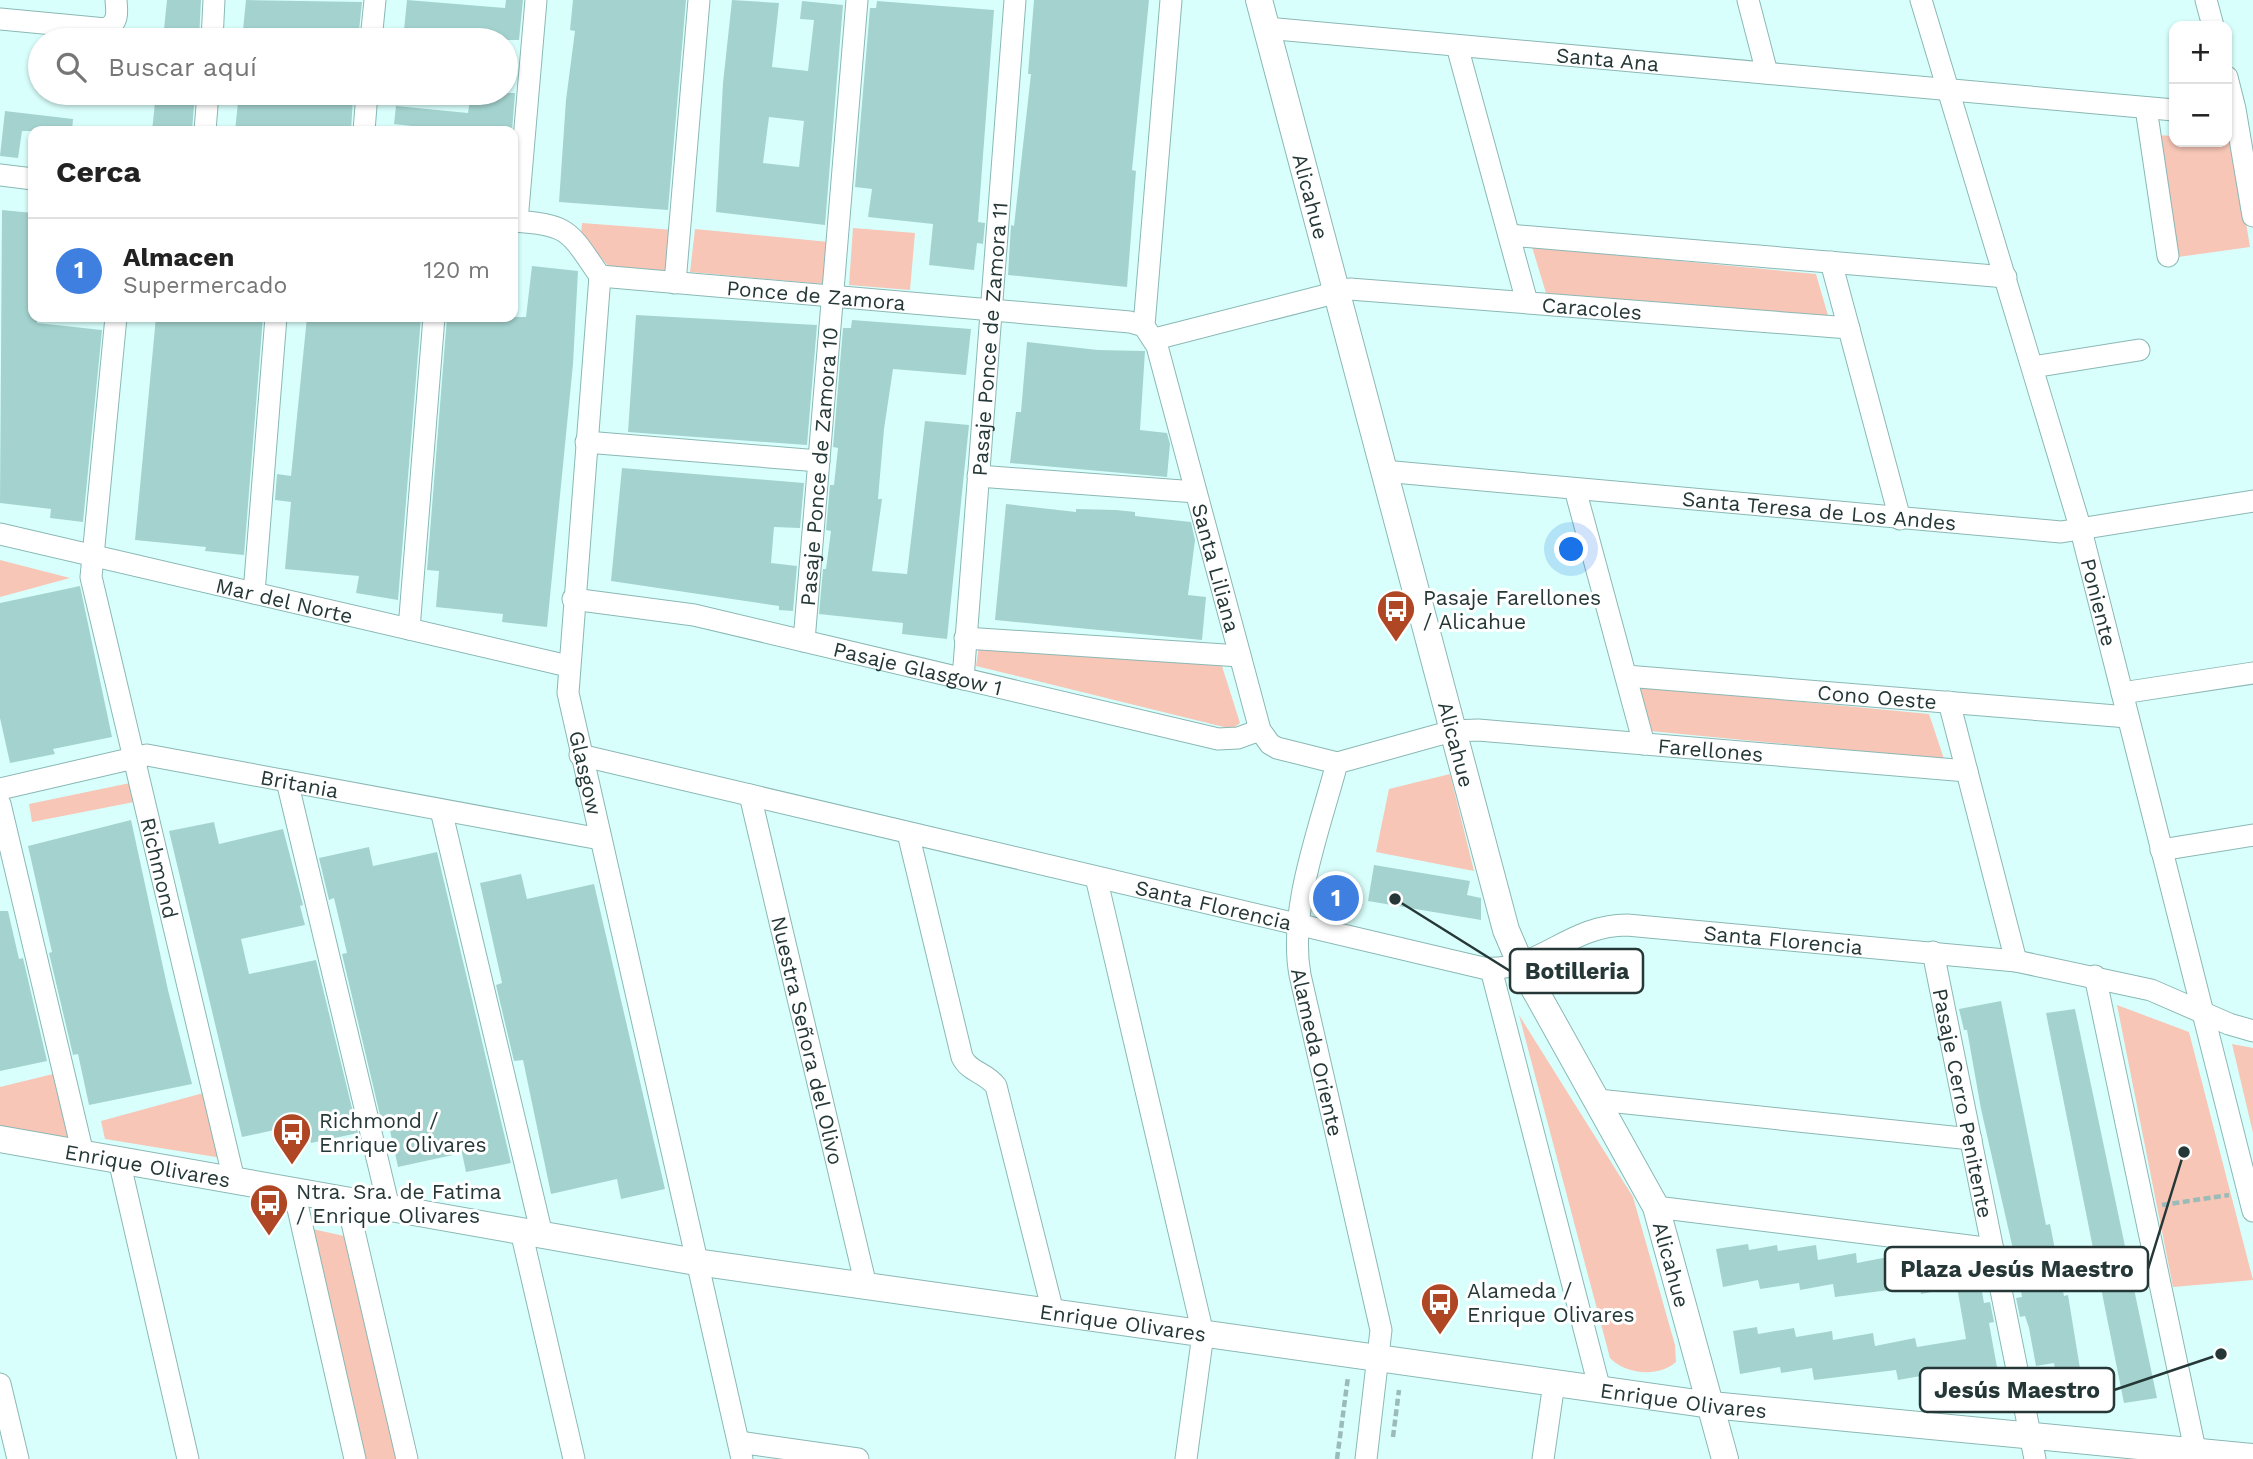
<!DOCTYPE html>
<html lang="es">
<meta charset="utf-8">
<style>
:root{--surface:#fff;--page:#f2f2f2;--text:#222;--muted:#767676;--line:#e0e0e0;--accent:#af4724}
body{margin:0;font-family:"Work Sans",sans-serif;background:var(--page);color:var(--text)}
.controls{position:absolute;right:21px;top:21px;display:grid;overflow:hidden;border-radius:14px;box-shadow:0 2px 5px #0004}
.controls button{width:63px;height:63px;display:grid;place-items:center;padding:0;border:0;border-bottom:2px solid var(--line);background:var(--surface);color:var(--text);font:35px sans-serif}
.you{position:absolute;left:1572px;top:550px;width:24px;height:24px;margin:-18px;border:5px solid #fff;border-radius:50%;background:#1a73e8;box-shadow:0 0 0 10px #1a73e833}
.badge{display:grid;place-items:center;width:46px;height:46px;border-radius:50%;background:var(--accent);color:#fff;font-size:23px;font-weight:700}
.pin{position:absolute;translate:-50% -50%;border:4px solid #fff;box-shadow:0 2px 7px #0006}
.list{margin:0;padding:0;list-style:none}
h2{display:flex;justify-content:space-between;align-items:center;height:91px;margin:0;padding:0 28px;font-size:30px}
h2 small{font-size:23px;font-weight:400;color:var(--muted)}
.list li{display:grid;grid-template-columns:46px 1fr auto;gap:21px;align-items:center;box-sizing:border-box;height:105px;padding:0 28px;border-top:2px solid var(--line)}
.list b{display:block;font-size:26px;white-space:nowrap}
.list p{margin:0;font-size:23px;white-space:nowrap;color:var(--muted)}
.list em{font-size:23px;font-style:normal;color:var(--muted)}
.icon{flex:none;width:38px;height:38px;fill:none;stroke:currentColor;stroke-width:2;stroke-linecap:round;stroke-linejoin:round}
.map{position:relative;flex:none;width:2253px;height:1459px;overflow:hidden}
.search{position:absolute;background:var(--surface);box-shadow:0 2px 5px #0004;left:28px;top:28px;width:490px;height:77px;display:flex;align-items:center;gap:18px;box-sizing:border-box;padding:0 24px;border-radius:38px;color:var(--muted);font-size:26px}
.panel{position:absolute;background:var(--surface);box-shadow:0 2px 5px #0004;left:28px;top:126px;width:490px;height:196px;border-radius:14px}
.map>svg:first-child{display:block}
</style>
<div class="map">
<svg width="2253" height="1459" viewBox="0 0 2253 1459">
<rect width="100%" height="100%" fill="#d9fffc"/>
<g fill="#f7c6b6">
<polygon points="2155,135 2174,136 2174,142 2227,142 2227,138 2232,138 2250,247 2178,257"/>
<polygon points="582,223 674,230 668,274 610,268 581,235"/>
<polygon points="853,228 915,233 910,290 849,285"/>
<polygon points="695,229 829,242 823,284 690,272"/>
<polygon points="1532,247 1816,274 1829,319 1546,293"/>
<polygon points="0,560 70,578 0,597"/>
<polygon points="979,646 1222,666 1240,723 1232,729 976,666"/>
<polygon points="1639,686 1929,714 1944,759 1650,731"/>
<polygon points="1450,774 1474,871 1376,852 1389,789"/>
<polygon points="130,783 134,802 32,822 29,804"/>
<polygon points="2117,1005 2189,1032 2253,1280 2173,1287"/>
<path d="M1519 1015 1633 1197 1675 1345 1676 1362C1658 1378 1625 1374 1610 1358Z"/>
<polygon points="2232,1044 2253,1048 2253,1133"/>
<polygon points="53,1074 68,1138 0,1127 0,1087"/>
<polygon points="207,1092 222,1158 105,1139 101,1121"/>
<polygon points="308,1228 344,1236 397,1459 362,1459"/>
</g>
<g fill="#a4d3cf" fill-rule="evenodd">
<polygon points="167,0 201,0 199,40 163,39"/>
<polygon points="246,0 362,2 358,40 242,40"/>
<polygon points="407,0 505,8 506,0 523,0 519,40 403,40"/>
<polygon points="573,0 686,0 668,210 559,202 566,100 575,31 570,30"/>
<path d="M732 0 779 3 772 67 808 71 814 20 800 19 802 1 843 5 825 225 716 212 723 83ZM769 117 804 121 799 167 763 163Z"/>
<polygon points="1034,0 1149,0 1132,170 1136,171 1127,287 1008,275 1011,225 1014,226 1031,74 1028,74"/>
<polygon points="877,1 994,10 978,222 985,223 983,244 977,243 974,270 929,265 933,224 868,217 872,189 855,187 870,8 876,8"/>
<polygon points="156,93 195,93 192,131 152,131"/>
<polygon points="239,93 315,97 315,93 353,98 351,131 235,131"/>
<polygon points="471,93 515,93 512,131 458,131 394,124 396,106 468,113"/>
<polygon points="5,111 73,119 72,131 22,131 18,158 0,156"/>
<polygon points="2,210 33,213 33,317 37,317 37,323 102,330 83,522 50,518 51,509 0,503"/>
<polygon points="532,266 578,271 573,364 547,627 502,622 503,614 436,607 439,571 427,570 447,317 526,317"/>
<polygon points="636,315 817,325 807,445 628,432"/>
<polygon points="156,317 223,320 224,317 263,317 244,555 205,551 206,547 135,540"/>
<polygon points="307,317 382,321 383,317 421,317 398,600 356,593 359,576 285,569 291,502 275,500 277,474 291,476"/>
<polygon points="852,320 971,329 966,375 893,369 884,429 878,499 882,499 872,571 907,574 925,421 969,425 947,639 902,634 903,623 819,614 823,569 826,569 831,531 826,530 830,485 834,485 838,448 833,447 843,328 851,328"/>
<polygon points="1027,342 1098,350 1145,351 1140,430 1167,433 1170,444 1167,477 1010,463 1016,412 1021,412"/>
<polygon points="622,468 804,483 800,528 774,527 771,563 797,566 793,611 779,610 779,606 611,581"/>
<polygon points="1006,504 1076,512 1076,509 1116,510 1135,512 1135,516 1191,522 1195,540 1188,595 1206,597 1202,640 995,620"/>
<polygon points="80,586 112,737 53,749 55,754 10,763 0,718 0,603"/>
<polygon points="131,820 168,990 192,1084 89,1105 78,1054 73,1055 49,953 52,952 28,846"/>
<polygon points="214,822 219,844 283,829 303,905 300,906 305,925 241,939 249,974 316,960 358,1133 311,1143 306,1123 242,1137 169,831"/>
<polygon points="369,847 373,866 437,852 511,1163 466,1172 462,1153 398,1167 389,1126 383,1128 342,954 347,953 334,898 329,900 319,858"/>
<polygon points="1374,865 1470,881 1467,895 1481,898 1481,920 1368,901"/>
<polygon points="521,874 527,899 594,884 665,1189 621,1199 617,1179 551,1194 523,1060 514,1061 496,985 502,983 480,883"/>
<polygon points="0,911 8,911 19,959 23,958 47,1061 0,1071"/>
<polygon points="2001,1001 2046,1225 2050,1224 2064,1296 2068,1295 2084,1393 2060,1397 2054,1363 2036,1366 2029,1328 2025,1316 2020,1317 2016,1298 2022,1297 2015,1258 1981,1109 1967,1030 1964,1030 1959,1009"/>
<polygon points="2075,1009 2157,1398 2124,1403 2046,1013"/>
<polygon points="1748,1244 1749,1250 1777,1245 1778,1251 1816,1245 1818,1260 1856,1253 1857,1263 1898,1255 1899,1265 1938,1258 1940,1269 1977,1262 1984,1303 1990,1302 1994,1322 1989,1323 2000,1384 1976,1389 1974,1379 1934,1385 1932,1374 1898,1380 1896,1370 1814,1380 1812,1368 1781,1373 1780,1367 1740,1374 1733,1331 1757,1327 1758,1334 1794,1328 1796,1337 1832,1331 1833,1340 1873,1333 1875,1346 1915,1338 1917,1347 1966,1339 1957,1287 1921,1294 1920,1286 1835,1297 1833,1284 1800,1290 1799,1283 1760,1289 1758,1280 1723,1287 1716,1249"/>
</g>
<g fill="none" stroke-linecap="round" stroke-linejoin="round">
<g stroke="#8ab8b5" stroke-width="23">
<g id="minor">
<polyline points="1748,0 1767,73"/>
<path id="s1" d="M1921 0 2081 530 2253 1211"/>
<polyline points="2206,0 2213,26"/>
<path d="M0 19 106 29C119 22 117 13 116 0"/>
<path id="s2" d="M1266 28 2174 110"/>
<polyline points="212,40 214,0"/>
<polyline points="371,40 375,0"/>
<polyline points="1457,46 1527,302"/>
<polyline points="2227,77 2235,109 2253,216"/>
<polyline points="2146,108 2168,256"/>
<polyline points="205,131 208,93"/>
<polyline points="364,131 367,93"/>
<polyline points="0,175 33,179"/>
<path id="s3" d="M513 221C570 225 568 230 600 276L1130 322 1144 326 1157 346 1260 730 1270 744 1277 748 1337 763 1452 731 1478 730 1967 771"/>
<polyline points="517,221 536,0"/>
<polyline points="1509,235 2006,277"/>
<polyline points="1831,262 1900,519"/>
<path id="s4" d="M600 276 568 693 742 1459"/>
<polyline points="675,283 699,0"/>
<path id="s5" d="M116 317 91 577 234 1180"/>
<polyline points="1144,326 1171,0"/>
<path id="s6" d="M1155 339 1350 289 1849 328"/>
<polyline points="2033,367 2139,350"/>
<polyline points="586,442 819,461"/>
<path id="s7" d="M1383 471 2061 532 2253 501"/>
<polyline points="978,476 1196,492"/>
<polyline points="1575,489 1644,744"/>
<path id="s8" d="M0 534 568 666"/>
<polyline points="254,593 276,317"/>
<path id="s9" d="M573 599 694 615 1218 739 1238 738 1260 730"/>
<polyline points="409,629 434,317"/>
<polyline points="965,638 1240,656"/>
<path id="s10" d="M804 641 857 0"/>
<path id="s11" d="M1626 676 2128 717"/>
<path id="s12" d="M963 679 1015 0"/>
<polyline points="2122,693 2253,673"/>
<polyline points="1949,702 2016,961"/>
<path id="s13" d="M580 755 1483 968C1538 973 1568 925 1627 925L2016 961 2151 990 2229 1024 2253 1031"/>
<path id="s14" d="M1337 763C1320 828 1288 909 1300 975L1381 1330 1366 1459"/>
<polyline points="287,781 389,1208"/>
<path id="s15" d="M0 789 147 755 600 839"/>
<path id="s16" d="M750 795 866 1286"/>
<polyline points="0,804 83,1154"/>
<polyline points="441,810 542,1235"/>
<path d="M908 833 962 1057C969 1072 985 1072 996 1086L1053 1312"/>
<polyline points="2161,850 2253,835"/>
<polyline points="1096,877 1203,1334 1186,1459"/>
<path id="s17" d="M1933 952 2035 1459"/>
<polyline points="1491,969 1600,1390"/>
<polyline points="2095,976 2197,1459"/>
<polyline points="1598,1100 1971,1139"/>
<polyline points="119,1160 188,1459"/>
<polyline points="294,1191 355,1459"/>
<polyline points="347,1201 407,1459"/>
<polyline points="1656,1207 1993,1249"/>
<polyline points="521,1231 574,1459"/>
<polyline points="0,1384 18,1459"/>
<polyline points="739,1442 858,1459"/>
<polyline points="1543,1459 1554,1383"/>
</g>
</g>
<g stroke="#8ab8b5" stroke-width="28">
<g id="tertiary">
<path id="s18" d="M1259 0 1506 930 1521 965 1656 1207 1725 1459"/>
<path id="s19" d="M0 1139 696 1262 1711 1405 2253 1457"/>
</g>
</g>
<g stroke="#9bbbb9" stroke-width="4.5" stroke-dasharray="7 3.5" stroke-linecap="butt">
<polyline points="2162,1205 2229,1195"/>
<polyline points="1393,1437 1399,1390"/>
<polyline points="1337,1459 1348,1377"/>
</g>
<use href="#minor" stroke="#fff" stroke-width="21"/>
<use href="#tertiary" stroke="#fff" stroke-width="26"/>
</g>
<defs>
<g id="bus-pin" transform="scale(2.0125)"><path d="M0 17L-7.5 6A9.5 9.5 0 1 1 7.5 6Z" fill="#af4724" stroke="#fff"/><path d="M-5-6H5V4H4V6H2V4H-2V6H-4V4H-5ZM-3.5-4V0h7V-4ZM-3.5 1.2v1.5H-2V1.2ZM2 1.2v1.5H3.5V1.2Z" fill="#fff"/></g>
</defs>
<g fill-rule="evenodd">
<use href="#bus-pin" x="1396" y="609"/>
<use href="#bus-pin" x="292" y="1132"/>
<use href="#bus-pin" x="269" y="1203"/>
<use href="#bus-pin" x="1440" y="1302"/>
</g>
<g text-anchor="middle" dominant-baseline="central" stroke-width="6" stroke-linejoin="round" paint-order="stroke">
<g font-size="21" fill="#253837" stroke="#fff">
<text stroke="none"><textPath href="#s2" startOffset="343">Santa Ana</textPath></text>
<text stroke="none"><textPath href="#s18" startOffset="203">Alicahue</textPath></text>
<text stroke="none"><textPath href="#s3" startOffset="327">Ponce de Zamora</textPath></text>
<text stroke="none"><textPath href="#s6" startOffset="444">Caracoles</textPath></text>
<text stroke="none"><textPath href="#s12" startOffset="341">Pasaje Ponce de Zamora 11</textPath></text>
<text stroke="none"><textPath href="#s10" startOffset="175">Pasaje Ponce de Zamora 10</textPath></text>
<text stroke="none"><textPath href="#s7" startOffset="438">Santa Teresa de Los Andes</textPath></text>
<text stroke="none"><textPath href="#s3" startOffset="910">Santa Liliana</textPath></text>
<text stroke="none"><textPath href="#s8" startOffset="292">Mar del Norte</textPath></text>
<text stroke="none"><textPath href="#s1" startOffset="628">Poniente</textPath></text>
<text stroke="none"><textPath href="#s9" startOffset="352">Pasaje Glasgow 1</textPath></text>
<text stroke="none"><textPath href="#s11" startOffset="252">Cono Oeste</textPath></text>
<text stroke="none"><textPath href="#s18" startOffset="770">Alicahue</textPath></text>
<text stroke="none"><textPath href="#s3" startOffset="1544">Farellones</textPath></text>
<text stroke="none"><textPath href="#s4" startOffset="500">Glasgow</textPath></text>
<text stroke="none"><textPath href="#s15" startOffset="306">Britania</textPath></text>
<text stroke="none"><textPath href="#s5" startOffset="560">Richmond</textPath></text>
<text stroke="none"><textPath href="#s13" startOffset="651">Santa Florencia</textPath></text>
<text stroke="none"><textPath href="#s13" startOffset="1237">Santa Florencia</textPath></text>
<text stroke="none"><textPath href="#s16" startOffset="252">Nuestra Señora del Olivo</textPath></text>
<text stroke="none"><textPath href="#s14" startOffset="296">Alameda Oriente</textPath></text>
<text stroke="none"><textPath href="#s17" startOffset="154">Pasaje Cerro Penitente</textPath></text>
<text stroke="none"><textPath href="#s19" startOffset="150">Enrique Olivares</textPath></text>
<text stroke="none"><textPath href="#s18" startOffset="1337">Alicahue</textPath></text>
<text stroke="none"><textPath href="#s19" startOffset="1138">Enrique Olivares</textPath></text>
<text stroke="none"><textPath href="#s19" startOffset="1704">Enrique Olivares</textPath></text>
</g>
<g font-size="21" fill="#253837" stroke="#fff" text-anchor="start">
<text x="1423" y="597">Pasaje Farellones<tspan x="1423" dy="24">/ Alicahue</tspan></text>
<text x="319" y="1120">Richmond /<tspan x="319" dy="24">Enrique Olivares</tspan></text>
<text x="296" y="1191">Ntra. Sra. de Fatima<tspan x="296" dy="24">/ Enrique Olivares</tspan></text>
<text x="1467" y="1290">Alameda /<tspan x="1467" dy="24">Enrique Olivares</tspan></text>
</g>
</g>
<path fill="none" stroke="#253837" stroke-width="2.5" d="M1395 899L1510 971M2184 1152L2148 1269M2221 1354L2114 1390"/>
<g fill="#253837" stroke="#fff" stroke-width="2.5">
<circle cx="1395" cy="899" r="7"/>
<circle cx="2184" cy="1152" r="7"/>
<circle cx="2221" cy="1354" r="7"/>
</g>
<g fill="#fff" stroke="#253837" stroke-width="2.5">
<rect x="1510" y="949" width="133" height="44" rx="7"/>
<rect x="1885" y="1247" width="263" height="44" rx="7"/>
<rect x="1920" y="1368" width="194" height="44" rx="7"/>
</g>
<g font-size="23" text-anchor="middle" font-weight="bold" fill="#253837">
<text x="1577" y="979">Botilleria</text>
<text x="2017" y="1277">Plaza Jesús Maestro</text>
<text x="2017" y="1398">Jesús Maestro</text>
</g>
</svg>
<div class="controls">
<button>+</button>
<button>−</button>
</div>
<div class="you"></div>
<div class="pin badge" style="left:1336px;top:898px;background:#3f7fe0">1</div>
<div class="search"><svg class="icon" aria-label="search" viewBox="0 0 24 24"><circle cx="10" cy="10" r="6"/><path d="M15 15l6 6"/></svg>Buscar aquí</div>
<section class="panel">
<h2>Cerca<small></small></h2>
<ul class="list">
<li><span class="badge" style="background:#3f7fe0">1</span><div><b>Almacen</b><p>Supermercado</p></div><em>120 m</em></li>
</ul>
</section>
</div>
